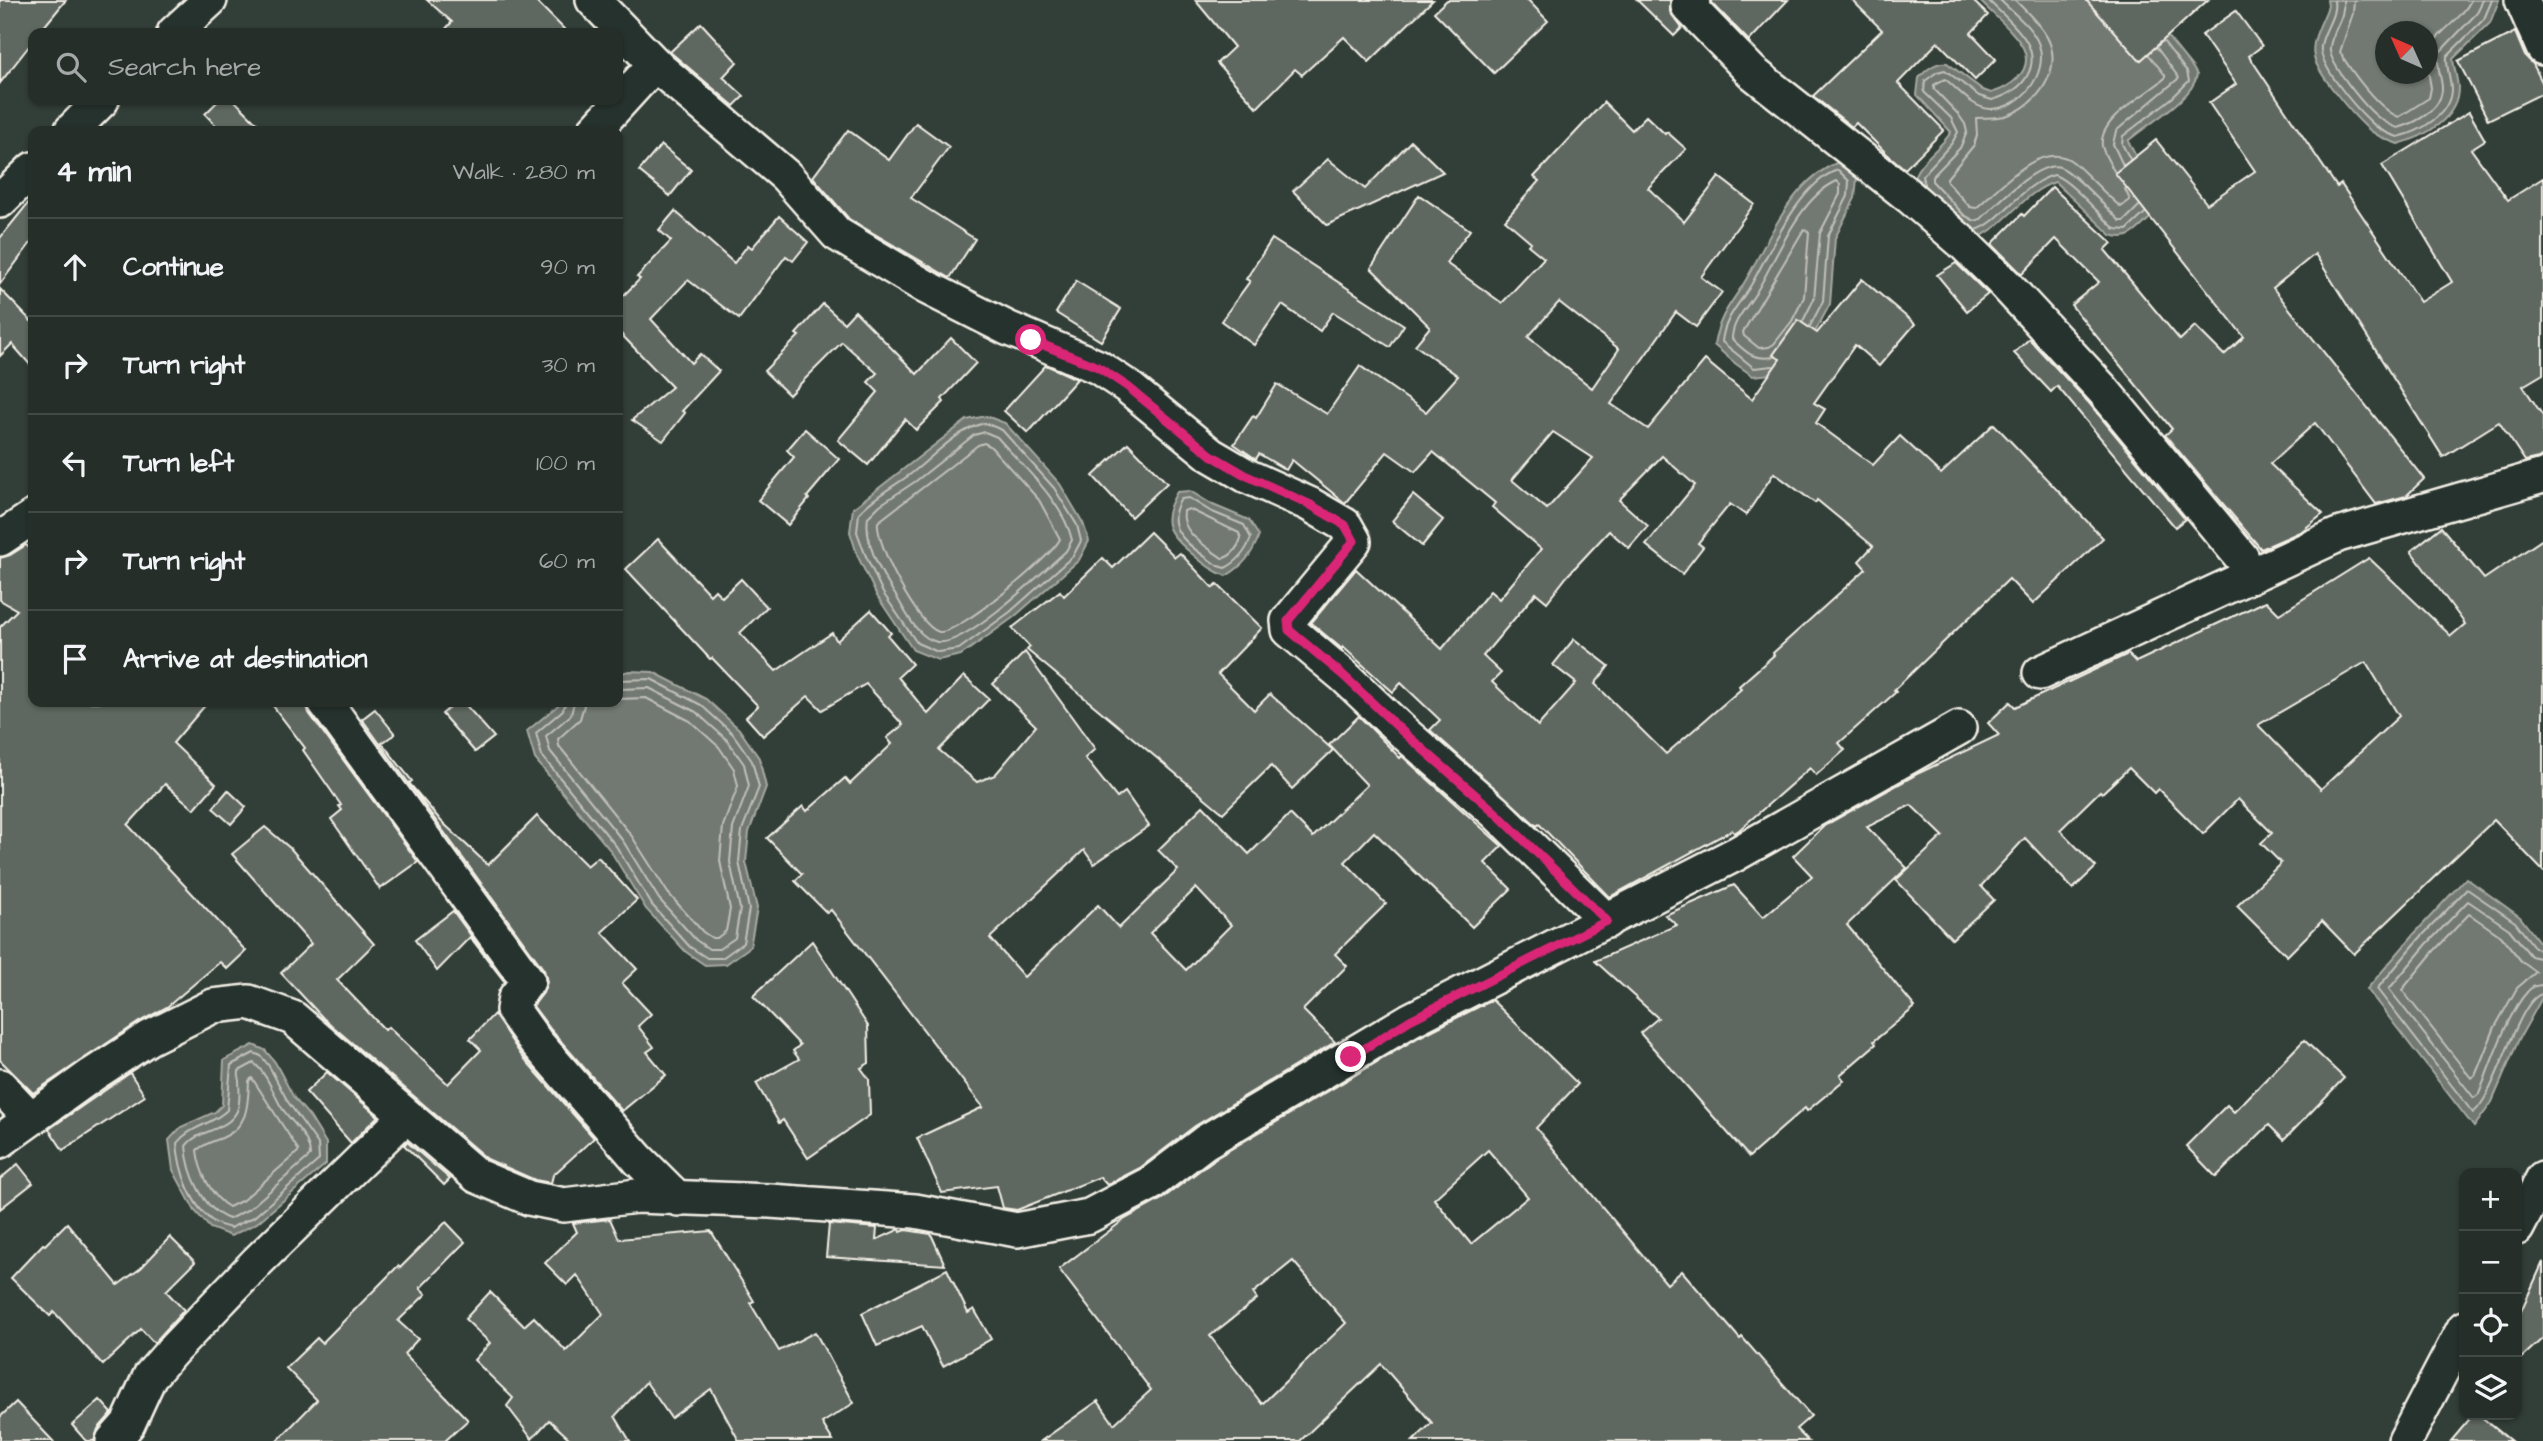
<!DOCTYPE html>
<meta charset="utf-8">
<style>
:root{--surface:#262e2a;--page:#2e3632;--text:#f1f3f6;--muted:#a4a8a8;--line:#424a47}
body{margin:0;font-family:"Architects Daughter",sans-serif;background:var(--page);color:var(--text)}
.controls{position:absolute;right:21px;bottom:21px;display:grid;overflow:hidden;border-radius:14px;box-shadow:0 2px 5px #0004}
.controls button{width:63px;height:63px;display:grid;place-items:center;padding:0;border:0;border-bottom:2px solid var(--line);background:var(--surface);color:var(--text);font:35px sans-serif}
.compass{position:absolute;left:2375px;top:21px;width:63px;height:63px;border-radius:50%;background:var(--surface);box-shadow:0 2px 5px #0004;rotate:315deg}
.stop{position:absolute;width:21px;height:21px;margin:-16px;border:5px solid #db2777;border-radius:50%;background:#fff}
.stop.end{background:#db2777;border-color:#fff;box-shadow:0 2px 7px #0008}
.list{margin:0;padding:0;list-style:none}
h2{display:flex;justify-content:space-between;align-items:center;height:91px;margin:0;padding:0 28px;font-size:30px}
h2 small{font-size:23px;font-weight:400;color:var(--muted)}
.list li{display:grid;grid-template-columns:46px 1fr auto;gap:21px;align-items:center;box-sizing:border-box;height:98px;padding:0 28px;border-top:2px solid var(--line)}
.list b{display:block;font-size:26px;white-space:nowrap}
.list em{font-size:23px;font-style:normal;color:var(--muted)}
.icon{flex:none;width:38px;height:38px;fill:none;stroke:currentColor;stroke-width:2;stroke-linecap:round;stroke-linejoin:round}
.map{position:relative;flex:none;width:2543px;height:1441px;overflow:hidden}
.search{position:absolute;background:var(--surface);box-shadow:0 2px 5px #0004;left:28px;top:28px;width:595px;height:77px;display:flex;align-items:center;gap:18px;box-sizing:border-box;padding:0 24px;border-radius:14px;color:var(--muted);font-size:26px}
.panel{position:absolute;background:var(--surface);box-shadow:0 2px 5px #0004;left:28px;top:126px;width:595px;height:581px;border-radius:14px}
.map>svg:first-child{display:block}
</style>
<div class="map">
<svg width="2543" height="1441" viewBox="0 0 2543 1441">
<rect width="100%" height="100%" fill="#323e38"/>
<filter id="ink" filterUnits="userSpaceOnUse"><feTurbulence type="fractalNoise" baseFrequency=".0143" numOctaves="2"/><feDisplacementMap in="SourceGraphic" scale="14" xChannelSelector="R" yChannelSelector="G"/><feConvolveMatrix kernelMatrix="1 2 1 2 8 2 1 2 1" color-interpolation-filters="sRGB"/></filter>
<g filter="url(#ink)">
<g fill="#727972" stroke="#a6a9a1" stroke-width="2" fill-rule="evenodd">
<path d="M1979 0H2138L2193 68 2197 75C2193 99 2147 124 2128 141L2138 160 2151 217C2138 229 2130 242 2111 235L2055 182C2024 192 2007 224 1979 237L1913 182C1916 162 1941 149 1951 132L1917 95 1919 78C1926 70 1936 61 1947 63L1983 90 1991 93C2009 88 2033 72 2024 50 2018 34 1991 13 1979 0Z"/>
<path d="M2327 0H2499L2490 23 2453 59C2454 68 2457 77 2458 87 2459 118 2425 137 2398 144 2386 140 2374 135 2365 126 2352 114 2317 73 2314 57 2310 40 2323 21 2328 6ZM2386 32H2428V74H2386Z"/>
<path d="M1839 162 1857 178 1855 198 1835 238 1830 304 1814 334 1780 373 1753 376 1736 364 1714 345C1720 312 1732 304 1747 278 1770 237 1792 180 1839 162Z"/>
<polygon points="986,416 1005,423 1060,484 1083,523 1089,541 1079,560 1014,617 961,655 938,660 913,650 877,596 858,557 850,532 853,508 967,420"/>
<path d="M1190 491 1213 505 1249 520 1259 536C1252 555 1243 566 1226 576 1212 571 1201 562 1190 552 1166 532 1160 521 1177 492Z"/>
<polygon points="629,671 653,672 706,699 739,729 759,758 766,787 749,832 746,862 757,908 750,947 726,964 705,965 686,952 646,909 610,850 535,759 527,731 562,702 618,702 618,674"/>
<polygon points="2466,878 2520,917 2543,947 2543,996 2519,1039 2492,1102 2474,1127 2367,989 2415,933"/>
<polygon points="253,1045 265,1050 275,1062 294,1098 310,1117 326,1143 326,1164 257,1223 231,1236 210,1228 195,1211 173,1170 169,1140 181,1127 215,1112 222,1105 224,1060"/>
</g>
<g fill="none" stroke-linecap="round" stroke-linejoin="round">
<g stroke="#c0c1b9" stroke-width="2">
<path d="M2000 0C2013 13 2033 27 2039 45 2049 74 2020 110 1990 109 1972 108 1958 89 1945 79L1934 85V89L1958 114 1965 124 1967 132 1960 148 1932 177V181L1964 215 1975 221 1981 219C1996 205 2038 160 2060 167 2074 172 2107 209 2120 221H2124L2139 206"/>
<path d="M2015 0C2027 12 2039 23 2047 37 2064 69 2038 105 2008 115 1996 119 1987 117 1976 118L1977 135 1974 145 1947 178V182L1970 207 1976 208C1998 190 2041 138 2073 162 2090 176 2104 194 2121 207L2130 200 2125 189"/>
<path d="M2334 0C2337 17 2323 30 2321 46 2318 65 2356 108 2370 121 2377 129 2388 134 2398 137 2420 132 2450 115 2451 90 2451 79 2446 68 2447 56L2484 19 2492 0"/>
<path d="M2343 0C2346 18 2332 30 2330 47 2327 62 2366 108 2379 118 2385 122 2391 126 2398 128 2416 123 2443 109 2442 87 2441 75 2436 66 2439 53L2476 14 2483 0"/>
<path d="M2354 0 2353 13 2340 52C2350 70 2379 110 2399 117L2429 98 2431 88 2428 70"/>
<path d="M2428 54C2435 31 2461 22 2471 0"/>
<polyline points="2130,159 2122,144 2123,136 2172,98 2189,81 2187,72 2164,42"/>
<polyline points="2123,165 2113,144 2116,131 2179,78 2157,48"/>
<path d="M2114 171C2110 163 2104 155 2102 146 2098 118 2147 95 2165 78V75L2149 55"/>
<path d="M1924 184 1922 176 1952 143 1958 132 1951 118 1924 92 1925 81 1937 72 1945 70 1979 96 1992 100C2006 96 2020 89 2027 76 2045 45 2007 20 1988 0"/>
<polygon points="1804,229 1809,232 1804,297 1792,321 1774,344 1769,347 1759,348 1744,336 1743,332"/>
<path d="M1976 230C2001 223 2021 184 2054 175 2069 179 2102 217 2115 229L2127 230 2145 213"/>
<path d="M1774 357C1752 360 1747 353 1732 339 1732 320 1748 307 1757 291 1777 257 1799 198 1837 181L1840 184V194L1820 233 1814 299 1803 321"/>
<path d="M1773 366 1754 368 1722 342C1724 318 1739 305 1751 285 1769 253 1801 181 1838 170L1849 181 1848 196 1828 236 1823 301 1810 326"/>
<path d="M985 423 1002 430 1054 488 1077 525 1081 541 1073 556 1010 612 959 649 938 652 917 643 883 593 865 554 857 532 859 513C874 496 895 486 912 473 935 455 956 430 985 423Z"/>
<path d="M985 432 997 437C1022 466 1063 501 1072 540L1066 551C1045 570 964 648 937 642 917 638 906 612 896 596 881 574 864 544 868 517L880 505 916 481 974 435Z"/>
<path d="M984 443 990 446 1039 500 1060 539C1052 557 957 635 939 632 918 627 875 543 878 522L978 445Z"/>
<path d="M1189 498 1210 511 1244 525 1251 538C1246 551 1238 562 1225 568L1218 566C1195 549 1160 531 1181 499Z"/>
<path d="M1189 509 1239 533 1241 538C1239 546 1231 558 1222 558 1206 546 1180 533 1184 511Z"/>
<polyline points="566,702 563,710 536,733 542,756 616,846 652,905 690,947 707,958 722,958 743,943 749,909 739,862 742,830 759,787 752,761 733,734 701,705 651,679 618,680"/>
<polyline points="574,702 571,715 546,736 550,751 623,841 659,899 696,940 709,949 719,949 735,938 740,909 730,862 733,828 749,786 744,764 727,740 696,712 649,688 618,689"/>
<polyline points="585,702 580,719 558,739 559,746 631,835 668,893 703,932 712,938 717,938 726,931 730,909 720,861 723,826 738,786 734,769 719,747 690,721 646,698 618,699"/>
<polygon points="2469,914 2501,936 2522,962 2536,972 2517,988 2495,1027 2475,1076 2471,1078 2402,990 2434,951"/>
<path d="M2543 950 2535 948 2515 922 2467 889 2420 938 2377 989 2473 1113C2497 1095 2518 996 2543 994"/>
<path d="M2543 959 2531 956 2509 929 2468 901 2427 944 2389 989 2474 1098 2479 1094C2490 1066 2508 1012 2528 991 2532 986 2537 985 2543 985"/>
<path d="M254 1053 261 1056 269 1066 288 1102 318 1144 319 1160 254 1217 230 1228C225 1226 218 1225 214 1222 190 1206 179 1169 177 1143 190 1126 212 1125 227 1110L231 1065Z"/>
<path d="M254 1063C267 1074 272 1090 280 1105 290 1122 310 1135 310 1156L249 1209 229 1219C202 1209 188 1172 186 1146 198 1129 227 1132 237 1111 242 1100 238 1083 239 1071Z"/>
<path d="M252 1078 299 1151 243 1200 229 1207C211 1197 199 1170 197 1150 204 1144 213 1141 222 1138 248 1127 248 1106 249 1081Z"/>
</g>
</g>
<g fill="#5f6861" stroke="#f4f1e8" stroke-width="2" fill-rule="evenodd">
<polygon points="0,0 66,0 39,33 33,33 33,41 0,83"/>
<polygon points="427,0 535,0 568,33 442,33 452,22"/>
<polygon points="1195,0 1433,0 1369,62 1344,37 1302,75 1295,69 1257,108 1217,63 1234,47"/>
<polygon points="1447,0 1528,0 1548,21 1494,73 1434,12"/>
<polygon points="1637,0 1670,0 1670,12 1682,28 1674,36"/>
<polygon points="1712,0 1788,0 1749,41 1712,3"/>
<polygon points="1852,0 1972,0 1988,15 1971,33 1996,59 1975,80 1938,42 1898,83 1944,130 1905,169 1887,154 1856,123 1852,127 1813,96 1882,30"/>
<polygon points="2086,0 2208,0 2140,61"/>
<polygon points="2236,11 2262,46 2249,56 2337,187 2341,184 2420,302 2452,282 2382,165 2469,112 2485,140 2471,149 2508,200 2543,178 2543,374 2523,386 2543,416 2543,457 2525,461 2499,422 2443,457 2315,254 2273,288 2424,479 2406,496 2376,504 2315,423 2270,464 2323,514 2302,531 2261,549 2165,435 2172,429 2071,305 2099,282 2056,239 2022,274 1992,244 2022,214 2024,216 2052,187 2112,243 2105,250 2180,340 2195,326 2224,355 2244,337 2115,173 2156,140 2207,204 2255,171 2209,103 2236,84 2202,35"/>
<polygon points="701,23 737,62 723,77 744,96 734,106 670,52"/>
<polygon points="2515,32 2525,56 2533,64 2543,84 2543,93 2488,120 2458,61"/>
<polygon points="219,100 234,100 265,131 221,131 205,114"/>
<path d="M1604 102 1632 130 1646 116 1665 134 1667 132 1686 149 1648 188 1684 222 1719 177 1754 204 1701 277 1722 292 1696 327 1676 312 1611 404 1648 429 1705 360 1752 399 1780 359 1773 355 1798 320 1817 333 1862 279 1915 324 1879 366 1855 345 1814 403 1825 409 1816 423 1873 465 1900 436 1941 474 1994 424 2103 538 2033 604 2009 579 1894 690 1896 692 1839 743 1845 750 1816 775 1810 768 1739 830 1734 833 1732 830 1610 897 1539 824 1537 826 1430 730 1440 720 1401 683 1393 692 1343 647 1342 649 1311 623 1356 569 1442 649 1490 591 1499 599 1541 549 1492 507 1495 503 1433 452 1415 472 1387 452 1345 503 1292 460 1286 470 1259 454 1256 459 1234 444 1253 416 1256 418 1277 384 1327 414 1360 366 1426 412 1458 376 1415 345 1430 327 1371 268 1419 195 1470 230 1446 263 1502 303 1544 258 1528 245 1531 242 1505 220 1539 181 1534 177ZM1559 302 1619 349 1592 388 1528 337ZM1553 432 1593 458 1547 509 1512 480ZM1662 456 1695 485 1646 545 1682 574 1703 547 1698 543 1730 504 1746 515 1774 473 1815 503 1817 500 1873 546 1859 561 1866 569 1773 653 1774 655 1739 686 1741 689 1666 754 1595 684 1609 666 1574 639 1553 665 1576 683 1538 726 1492 682 1501 673 1483 656 1536 593 1547 602 1568 575 1609 531 1629 548 1648 526 1619 500Z"/>
<polygon points="916,123 949,147 911,198 975,239 950,278 849,219 813,177 848,130 889,160"/>
<polygon points="1411,141 1443,172 1327,225 1293,191 1328,159 1365,189"/>
<polygon points="661,145 691,170 670,196 639,171"/>
<polygon points="33,197 33,240 0,284 0,238"/>
<polygon points="675,211 734,263 748,245 752,248 779,216 808,242 793,261 786,256 739,319 688,280 651,319 691,363 700,354 719,371 682,411 685,413 663,441 632,420 672,387 618,331 618,301 640,279 637,277 671,241 659,230"/>
<polygon points="1272,239 1404,325 1390,347 1333,312 1320,331 1282,305 1254,345 1221,321 1250,281 1246,279"/>
<polygon points="1956,263 1988,294 1967,311 1937,275"/>
<polygon points="1076,281 1121,309 1101,341 1056,313"/>
<polygon points="0,289 33,323 33,368 12,344 0,356"/>
<polygon points="823,304 844,323 855,311 917,374 951,338 976,363 942,399 944,402 916,430 905,419 868,465 838,440 878,392 868,382 877,373 842,342 789,395 764,371 799,336 796,334"/>
<polygon points="2029,339 2089,403 2185,519 2175,527 2057,386 2051,392 2014,353"/>
<polygon points="1046,365 1077,379 1028,433 1004,411"/>
<polygon points="805,429 839,459 807,497 809,499 788,525 758,500 794,457 787,450"/>
<polygon points="1128,443 1167,483 1131,517 1093,476"/>
<polygon points="1413,495 1443,520 1422,546 1392,521"/>
<path d="M2441 527 2484 579 2543 539V871L2494 820 2354 954 2322 921 2287 956 2237 906 2281 863 2261 843 2272 833 2238 799 2203 834 2158 789 2154 793 2129 768 2102 793 2100 791 2060 830 2096 867 2073 889 2025 838 1981 886 1994 900 1952 939 1896 880 1943 836 1911 805 1867 827 1907 868 1847 925 1915 1007 1874 1041 1876 1044 1840 1075 1844 1080 1807 1111 1805 1108 1749 1157 1640 1033 1658 1018 1595 961 1677 925 1665 915 1734 885 1763 917 1812 876 1793 856 1824 826 1919 773 1999 735 1988 723 2010 702 2015 707 2128 654 2136 662 2266 601 2279 614 2369 558 2451 636 2465 624 2411 551ZM2366 662 2399 716 2321 789 2258 725Z"/>
<polygon points="1150,532 1175,557 1180,553 1213,588 1217,584 1262,628 1218,674 1254,710 1270,694 1333,750 1292,789 1271,766 1223,813 1027,650 1030,647 1012,628 1060,591 1064,596 1103,558 1113,568"/>
<path d="M658 539 710 595 715 590 722 597 741 579 767 607 740 633 776 671 832 633 837 641 871 610 891 633 888 636 912 664 898 677 928 714 964 676 989 699 939 750 977 782 995 775 1036 726 993 684 1025 652 1095 749 1085 758 1117 798 1125 792 1149 826 1094 864 1084 850 990 938 1024 977 1098 905 1119 928 1178 870 1158 850 1203 806 1249 854 1290 814 1313 837 1367 785 1329 745 1359 716 1400 758 1402 756 1502 846 1485 863 1511 889 1472 927 1374 832 1345 862 1386 904 1335 954 1347 966 1303 1010 1335 1042 1195 1126 1140 1168 1107 1185 1100 1177 1017 1210 1003 1208 997 1186 942 1193 917 1138 983 1107 831 910 827 913 795 881 802 874 767 838 803 806 807 811 845 778 850 784 892 744 887 738 903 725 866 684 822 710 808 696 763 736 746 717 758 706 712 658 710 659 626 569ZM1196 888 1231 925 1186 970 1150 933Z"/>
<polygon points="26,545 33,551 33,702 208,702 173,743 216,784 194,809 165,784 128,825 246,951 227,969 220,962 167,1007 139,1022 33,1093 0,1060 0,627 17,610 0,600 0,558 10,555"/>
<polygon points="270,702 306,702 309,713 418,862 380,889 331,819 342,810 339,806 341,805 303,750 305,748"/>
<polygon points="456,702 463,702 494,737 475,752 442,714"/>
<polygon points="375,709 395,734 382,743 412,781 409,783 441,821 488,865 537,816 587,866 598,857 637,900 602,932 637,969 622,983 651,1014 638,1026 654,1047 647,1052 666,1075 622,1111 551,1030 533,1006 543,993 547,982 544,970 362,719"/>
<polygon points="228,790 246,807 231,824 213,808"/>
<polygon points="265,827 291,849 374,944 337,980 385,1030 388,1027 448,1084 481,1050 470,1039 494,1014 521,1055 594,1138 553,1175 551,1183 535,1180 487,1159 323,1018 281,973 311,944 232,854"/>
<polygon points="453,911 504,981 470,937 437,971 415,940"/>
<polygon points="812,941 868,1026 869,1063 861,1068 869,1079 870,1115 808,1158 783,1120 779,1123 756,1083 799,1059 793,1051 800,1045 753,996"/>
<path d="M1492 1000 1578 1084 1536 1128 1667 1284 1682 1271 1740 1339 1742 1337 1811 1416 1796 1429 1808 1441H1413L1432 1423 1381 1364 1300 1441H1041L1098 1401 1114 1424 1151 1390 1059 1269 1125 1219 1162 1199 1216 1158 1419 1037ZM1488 1150 1528 1197 1471 1244 1434 1199ZM1293 1261 1346 1323 1262 1404 1210 1336 1257 1299 1253 1293Z"/>
<polygon points="2304,1040 2344,1078 2284,1140 2269,1125 2216,1177 2186,1146 2227,1105 2234,1112"/>
<polygon points="327,1072 378,1116 351,1143 306,1092"/>
<polygon points="130,1073 145,1096 63,1150 49,1129"/>
<polygon points="407,1142 450,1179 444,1185 404,1145"/>
<polygon points="18,1164 33,1183 0,1209 0,1179"/>
<polygon points="610,1219 619,1239 711,1231 754,1301 750,1303 779,1351 815,1332 854,1403 822,1423 833,1441 739,1441 711,1389 671,1418 646,1382 615,1416 630,1441 572,1441 549,1420 532,1439 507,1406 513,1398 474,1360 490,1343 465,1319 490,1292 524,1326 534,1317 566,1351 603,1314 577,1275 567,1285 545,1263 577,1232 573,1223"/>
<polygon points="446,1222 465,1242 420,1288 426,1294 398,1321 418,1339 404,1354 468,1420 445,1441 277,1441 317,1400 286,1368 317,1338 322,1343 398,1266 400,1268"/>
<polygon points="67,1223 118,1285 141,1268 170,1237 195,1262 166,1291 184,1310 154,1343 141,1329 103,1365 54,1312 50,1316 11,1278 43,1244 45,1245"/>
<polygon points="829,1224 877,1228 876,1240 900,1229 901,1232 906,1230 931,1234 945,1265 826,1257"/>
<polygon points="2543,1262 2543,1338 2517,1362 2517,1320"/>
<polygon points="947,1269 968,1313 974,1309 991,1339 943,1366 922,1326 877,1346 862,1313"/>
<polygon points="100,1400 112,1413 98,1429 94,1441 86,1441 72,1425"/>
<polygon points="16,1402 53,1441 0,1441 0,1417"/>
<polygon points="2473,1415 2479,1415 2511,1441 2451,1441"/>
</g>
<g fill="none" stroke-linecap="round" stroke-linejoin="round">
<g stroke="#f4f1e8" stroke-width="38">
<g id="street">
<polyline points="593,0 659,68 786,176 837,234 926,287 1007,328 1098,367 1128,387 1211,455 1247,476 1309,504 1345,525 1354,541 1288,621 1289,630 1344,676 1403,732 1495,812 1607,921"/>
<polyline points="1693,0 1688,6 1752,72 1910,197 1962,242 2004,283 2103,390 2242,558"/>
<polyline points="2522,0 2543,48"/>
<polyline points="174,33 210,0"/>
<polyline points="71,131 102,100"/>
<polyline points="594,131 655,64"/>
<polyline points="0,201 33,169"/>
<polyline points="0,539 33,517"/>
<polyline points="2040,673 2338,535 2543,476"/>
<polyline points="325,702 528,981 515,998 513,1010 536,1042 638,1159 678,1199"/>
<polyline points="0,1086 30,1118"/>
<polyline points="0,1141 92,1075 149,1038 213,1006 249,1002 293,1018 477,1176 529,1198 564,1205 637,1196 770,1201 915,1211 1017,1230 1089,1216 1150,1184 1205,1142 1410,1020 1736,854 1959,728"/>
<polyline points="2517,1228 2543,1178"/>
<polyline points="113,1441 128,1424 150,1376 173,1350 258,1261 406,1116"/>
<polyline points="2405,1441 2464,1328"/>
</g>
</g>
<use href="#street" stroke="#26332d" stroke-width="33"/>
</g>
</g>
<g fill="none" stroke-linecap="round" stroke-linejoin="round" filter="url(#ink)">
<polyline stroke="#db2777" stroke-width="9" points="1031,340 1098,367 1128,387 1211,455 1247,476 1309,504 1345,525 1354,541 1288,621 1289,630 1344,676 1403,732 1495,812 1607,921 1410,1020 1351,1057"/>
</g>
</svg>
<div class="controls">
<button>+</button>
<button>−</button>
<button><svg class="icon" aria-label="locate" viewBox="0 0 24 24"><circle cx="12" cy="12" r="6"/><path d="M12 2v4M12 18v4M2 12h4M18 12h4"/></svg></button>
<button><svg class="icon" aria-label="layers" viewBox="0 0 24 24"><path d="M12 4l9 5-9 5-9-5zM3 14l9 5 9-5"/></svg></button>
</div>
<svg class="compass" viewBox="-18 -18 36 36"><path d="M0-13l5 13h-10z" fill="#e53935"/><path d="M0 13l5-13h-10z" fill="#a4a8a8"/></svg>
<div class="stop" style="left:1031px;top:340px"></div>
<div class="stop end" style="left:1351px;top:1057px"></div>
<div class="search"><svg class="icon" aria-label="search" viewBox="0 0 24 24"><circle cx="10" cy="10" r="6"/><path d="M15 15l6 6"/></svg>Search here</div>
<section class="panel">
<h2>4 min<small>Walk · 280 m</small></h2>
<ul class="list">
<li><svg class="icon" aria-label="ahead" viewBox="0 0 24 24"><path d="M12 20V5M6 11l6-6 6 6"/></svg><div><b>Continue</b></div><em>90 m</em></li>
<li><svg class="icon" aria-label="right" viewBox="0 0 24 24"><path d="M7 20v-9h11M14 6l5 5-5 5"/></svg><div><b>Turn right</b></div><em>30 m</em></li>
<li><svg class="icon" aria-label="left" viewBox="0 0 24 24"><path d="M17 20v-9H6M10 6l-5 5 5 5"/></svg><div><b>Turn left</b></div><em>100 m</em></li>
<li><svg class="icon" aria-label="right" viewBox="0 0 24 24"><path d="M7 20v-9h11M14 6l5 5-5 5"/></svg><div><b>Turn right</b></div><em>60 m</em></li>
<li><svg class="icon" aria-label="arrive" viewBox="0 0 24 24"><path d="M6 21V4h12l-3 4 3 4H6"/></svg><div><b>Arrive at destination</b></div></li>
</ul>
</section>
</div>
